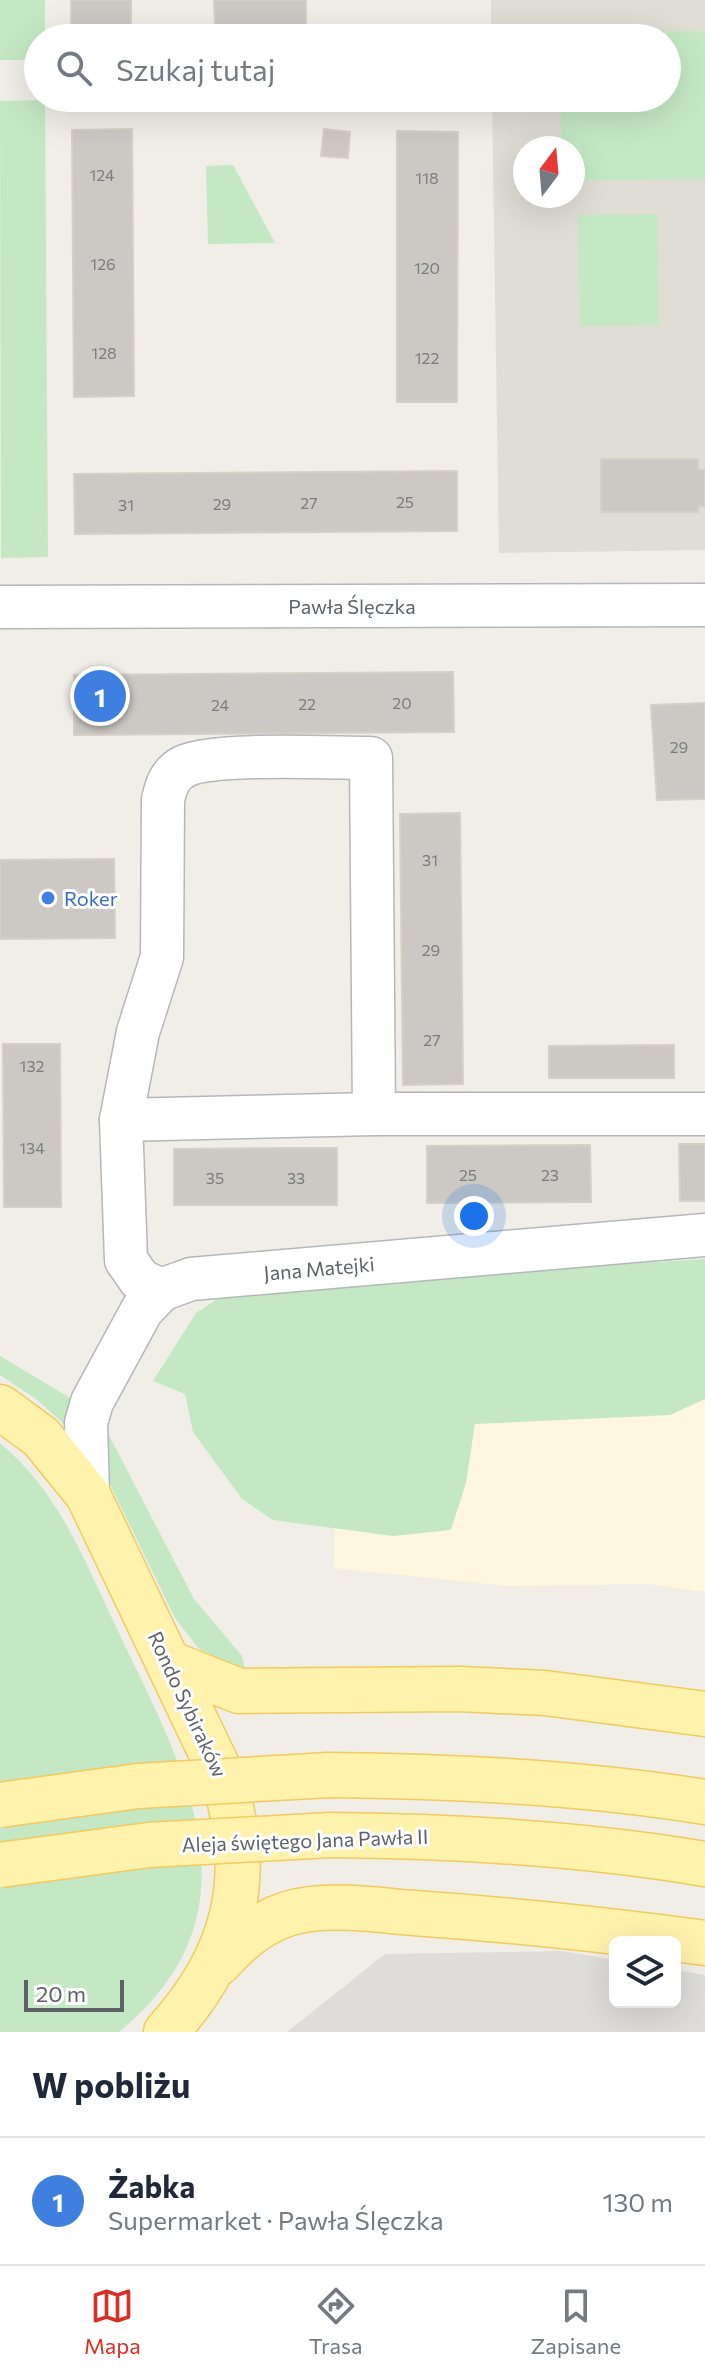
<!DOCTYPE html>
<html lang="pl">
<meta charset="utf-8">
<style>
:root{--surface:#fff;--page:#f2f2f3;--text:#1f2937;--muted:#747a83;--line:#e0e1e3;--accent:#d93025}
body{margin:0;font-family:Commissioner,sans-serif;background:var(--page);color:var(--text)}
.controls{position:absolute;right:24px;bottom:24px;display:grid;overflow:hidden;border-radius:12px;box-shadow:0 8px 32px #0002}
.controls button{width:72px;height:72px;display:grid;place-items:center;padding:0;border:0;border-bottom:2px solid var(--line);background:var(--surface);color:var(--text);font:40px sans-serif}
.compass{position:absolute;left:513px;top:136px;width:72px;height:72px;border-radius:50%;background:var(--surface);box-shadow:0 8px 32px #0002;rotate:16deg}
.scale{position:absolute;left:24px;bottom:20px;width:100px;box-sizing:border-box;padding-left:8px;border:4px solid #5e6267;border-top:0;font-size:22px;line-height:28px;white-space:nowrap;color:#5e6267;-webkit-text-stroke:6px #fff;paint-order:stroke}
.you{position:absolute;left:474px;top:1216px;width:28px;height:28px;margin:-20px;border:6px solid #fff;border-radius:50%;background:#1a73e8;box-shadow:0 0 0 12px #1a73e833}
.badge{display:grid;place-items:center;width:52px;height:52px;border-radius:50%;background:var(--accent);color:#fff;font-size:26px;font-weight:700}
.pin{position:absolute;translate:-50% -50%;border:4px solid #fff;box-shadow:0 2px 8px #0006}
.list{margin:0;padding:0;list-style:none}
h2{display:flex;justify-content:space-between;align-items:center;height:104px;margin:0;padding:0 32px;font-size:34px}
h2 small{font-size:26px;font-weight:400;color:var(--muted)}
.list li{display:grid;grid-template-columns:52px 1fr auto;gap:24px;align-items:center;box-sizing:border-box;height:128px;padding:0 32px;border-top:2px solid var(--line)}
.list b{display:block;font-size:30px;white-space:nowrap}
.list p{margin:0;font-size:26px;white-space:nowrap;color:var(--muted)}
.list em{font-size:26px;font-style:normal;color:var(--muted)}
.icon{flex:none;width:44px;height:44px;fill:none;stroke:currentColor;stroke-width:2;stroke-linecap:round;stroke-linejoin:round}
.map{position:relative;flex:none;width:705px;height:2032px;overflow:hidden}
.search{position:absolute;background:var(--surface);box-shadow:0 8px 32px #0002;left:24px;right:24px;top:24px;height:88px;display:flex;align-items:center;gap:20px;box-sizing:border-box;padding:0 28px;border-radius:44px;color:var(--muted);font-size:30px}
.sheet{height:232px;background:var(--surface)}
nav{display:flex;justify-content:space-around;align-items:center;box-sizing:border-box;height:112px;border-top:2px solid var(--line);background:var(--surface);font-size:22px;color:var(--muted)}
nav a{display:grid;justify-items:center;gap:4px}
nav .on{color:var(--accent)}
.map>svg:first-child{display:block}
</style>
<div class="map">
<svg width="705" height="2032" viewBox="0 0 705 2032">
<rect width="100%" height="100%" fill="#f0eee7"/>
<polygon fill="#fef7de" points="705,1304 705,1592 648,1584 508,1586 334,1568 337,1319"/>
<polygon fill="#dfddd9" points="562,1951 615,1960 615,2002 675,2002 675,1970 705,1975 705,2032 287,2032 385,1954"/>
<path fill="#e0ddd5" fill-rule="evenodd" d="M491 0H705V550L499 553 492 98H667V38H491ZM525 148H573V196H525Z"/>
<g fill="#c4e8c4">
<polygon points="0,0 45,0 45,38 38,38 38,60 0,60"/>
<polygon points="705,31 705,179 573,180 573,148 561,148 561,98 667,98 667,38 560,38 560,32"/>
<polygon points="45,100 48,557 1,558 0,101"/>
<polygon points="233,165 275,243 208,244 206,166"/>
<polygon points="657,214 659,325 580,326 578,215"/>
<polygon points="705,1259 705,1399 670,1415 475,1424 466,1483 451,1530 393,1536 273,1520 242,1499 193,1432 185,1394 153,1381 196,1313 232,1289"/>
<polygon points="0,1356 77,1402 65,1425 36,1399 0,1375"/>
<polygon points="100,1418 194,1599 242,1656 245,1670 199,1649 175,1618 104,1472"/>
<path d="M0 1443C60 1493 85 1562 118 1631 184 1770 267 1910 119 2032H0Z"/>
</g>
<g fill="#ccc9c4" stroke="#d5d0c5" stroke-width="2">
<rect x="71" y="0" width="60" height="26"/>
<polygon points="214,0 306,0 306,25 215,25"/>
<polygon points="132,129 134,396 74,397 72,130"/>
<polygon points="324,129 350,132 348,158 321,156"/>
<polygon points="397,131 458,132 457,402 397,402"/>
<polygon points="601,459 698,459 698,470 705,470 705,506 699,506 698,512 601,512"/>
<polygon points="457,471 457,531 75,534 74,474"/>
<polygon points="453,672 454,732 74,735 74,675"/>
<polygon points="705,703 705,799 657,800 651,705"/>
<polygon points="460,813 463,1084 403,1085 400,814"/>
<polygon points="114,859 115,938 0,939 0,860"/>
<polygon points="3,1044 60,1044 61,1207 4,1207"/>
<polygon points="674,1045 674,1078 549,1078 549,1046"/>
<polygon points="679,1144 705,1144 705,1201 680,1201"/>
<polygon points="590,1145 591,1202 427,1203 427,1146"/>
<polygon points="282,1148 337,1148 337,1205 174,1205 174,1149"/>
</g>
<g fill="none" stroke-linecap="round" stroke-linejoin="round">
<g stroke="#b4b7bb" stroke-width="45">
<g id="minor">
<polyline points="0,607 705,605"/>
<polyline points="121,1120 374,1114 705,1114"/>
<path d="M161 1290 140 1280 126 1260 121 1120 138 1032 162 957 163 800C166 786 170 773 185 766 216 752 331 758 371 758L374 1114"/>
<polyline points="88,1495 86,1423 92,1402 142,1310 161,1290 191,1279 705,1235"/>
</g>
</g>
<g stroke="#f3ca5d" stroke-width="47">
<g id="major">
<path d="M0 1407 41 1437 88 1495 224 1780C254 1879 235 1956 166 2032"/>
<polyline points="169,1663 239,1691 460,1689 545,1693 705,1714"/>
<path d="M329 1775C455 1776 581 1782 705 1802"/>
<path d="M330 1835C455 1836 581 1843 705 1864"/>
<path d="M219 1963C238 1941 259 1923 287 1914 326 1902 375 1910 414 1913 512 1920 608 1930 705 1943"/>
</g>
</g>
<use href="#minor" stroke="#fff" stroke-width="42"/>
<use href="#major" stroke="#fff2ad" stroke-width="44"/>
<g stroke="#f3ca5d" stroke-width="47" stroke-linecap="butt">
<g id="major-bridge">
<polyline points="0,1805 138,1786 329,1775"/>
<polyline points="0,1865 149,1845 330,1835"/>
</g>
</g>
<use href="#major-bridge" stroke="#fff2ad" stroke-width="44"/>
</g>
<circle fill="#3f7fe0" stroke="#fff" stroke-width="3" cx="48" cy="898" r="8"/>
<g text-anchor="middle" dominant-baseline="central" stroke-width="6" stroke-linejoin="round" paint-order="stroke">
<g font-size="16" fill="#7a7c7e">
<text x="102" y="174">124</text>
<text x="427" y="177">118</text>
<text x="103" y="263">126</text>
<text x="427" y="267">120</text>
<text x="104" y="352">128</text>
<text x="427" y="357">122</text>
<text x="405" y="501">25</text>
<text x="309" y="502">27</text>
<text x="222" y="503">29</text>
<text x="126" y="504">31</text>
<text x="402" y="702">20</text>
<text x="307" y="703">22</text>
<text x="220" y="704">24</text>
<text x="679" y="746">29</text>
<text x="430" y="859">31</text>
<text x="431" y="949">29</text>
<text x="432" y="1039">27</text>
<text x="32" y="1065">132</text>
<text x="32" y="1147">134</text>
<text x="468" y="1174">25</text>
<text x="550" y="1174">23</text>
<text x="215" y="1177">35</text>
<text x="296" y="1177">33</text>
</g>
<g font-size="20" fill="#5e6267" stroke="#fff">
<text x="352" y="606">Pawła Ślęczka</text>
<text transform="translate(319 1268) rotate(-5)">Jana Matejki</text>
<text transform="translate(188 1704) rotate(65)">Rondo Sybiraków</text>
<text transform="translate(305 1840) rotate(-2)">Aleja świętego Jana Pawła II</text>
</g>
<g font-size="20" fill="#366cbe" stroke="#fff" text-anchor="start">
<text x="64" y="898">Roker</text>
</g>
</g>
</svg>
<div class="controls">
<button><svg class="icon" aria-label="layers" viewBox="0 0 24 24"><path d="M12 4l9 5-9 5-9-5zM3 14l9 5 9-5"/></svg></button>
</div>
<svg class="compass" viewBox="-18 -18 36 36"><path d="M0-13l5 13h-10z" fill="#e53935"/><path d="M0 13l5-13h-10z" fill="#747a83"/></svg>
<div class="scale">20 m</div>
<div class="you"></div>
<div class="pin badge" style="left:100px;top:696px;background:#3f7fe0">1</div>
<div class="search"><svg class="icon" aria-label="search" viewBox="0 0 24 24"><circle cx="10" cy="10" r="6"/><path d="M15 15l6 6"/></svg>Szukaj tutaj</div>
</div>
<section class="sheet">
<h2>W pobliżu<small></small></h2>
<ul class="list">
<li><span class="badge" style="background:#3f7fe0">1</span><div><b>Żabka</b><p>Supermarket · Pawła Ślęczka</p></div><em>130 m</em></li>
</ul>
</section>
<nav>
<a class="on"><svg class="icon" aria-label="map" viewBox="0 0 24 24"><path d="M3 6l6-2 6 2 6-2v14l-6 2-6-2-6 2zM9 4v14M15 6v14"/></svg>Mapa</a>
<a><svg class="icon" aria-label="directions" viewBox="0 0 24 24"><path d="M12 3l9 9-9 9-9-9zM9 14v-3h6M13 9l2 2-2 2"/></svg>Trasa</a>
<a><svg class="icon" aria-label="saved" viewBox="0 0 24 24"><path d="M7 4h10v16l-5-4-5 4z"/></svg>Zapisane</a>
</nav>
